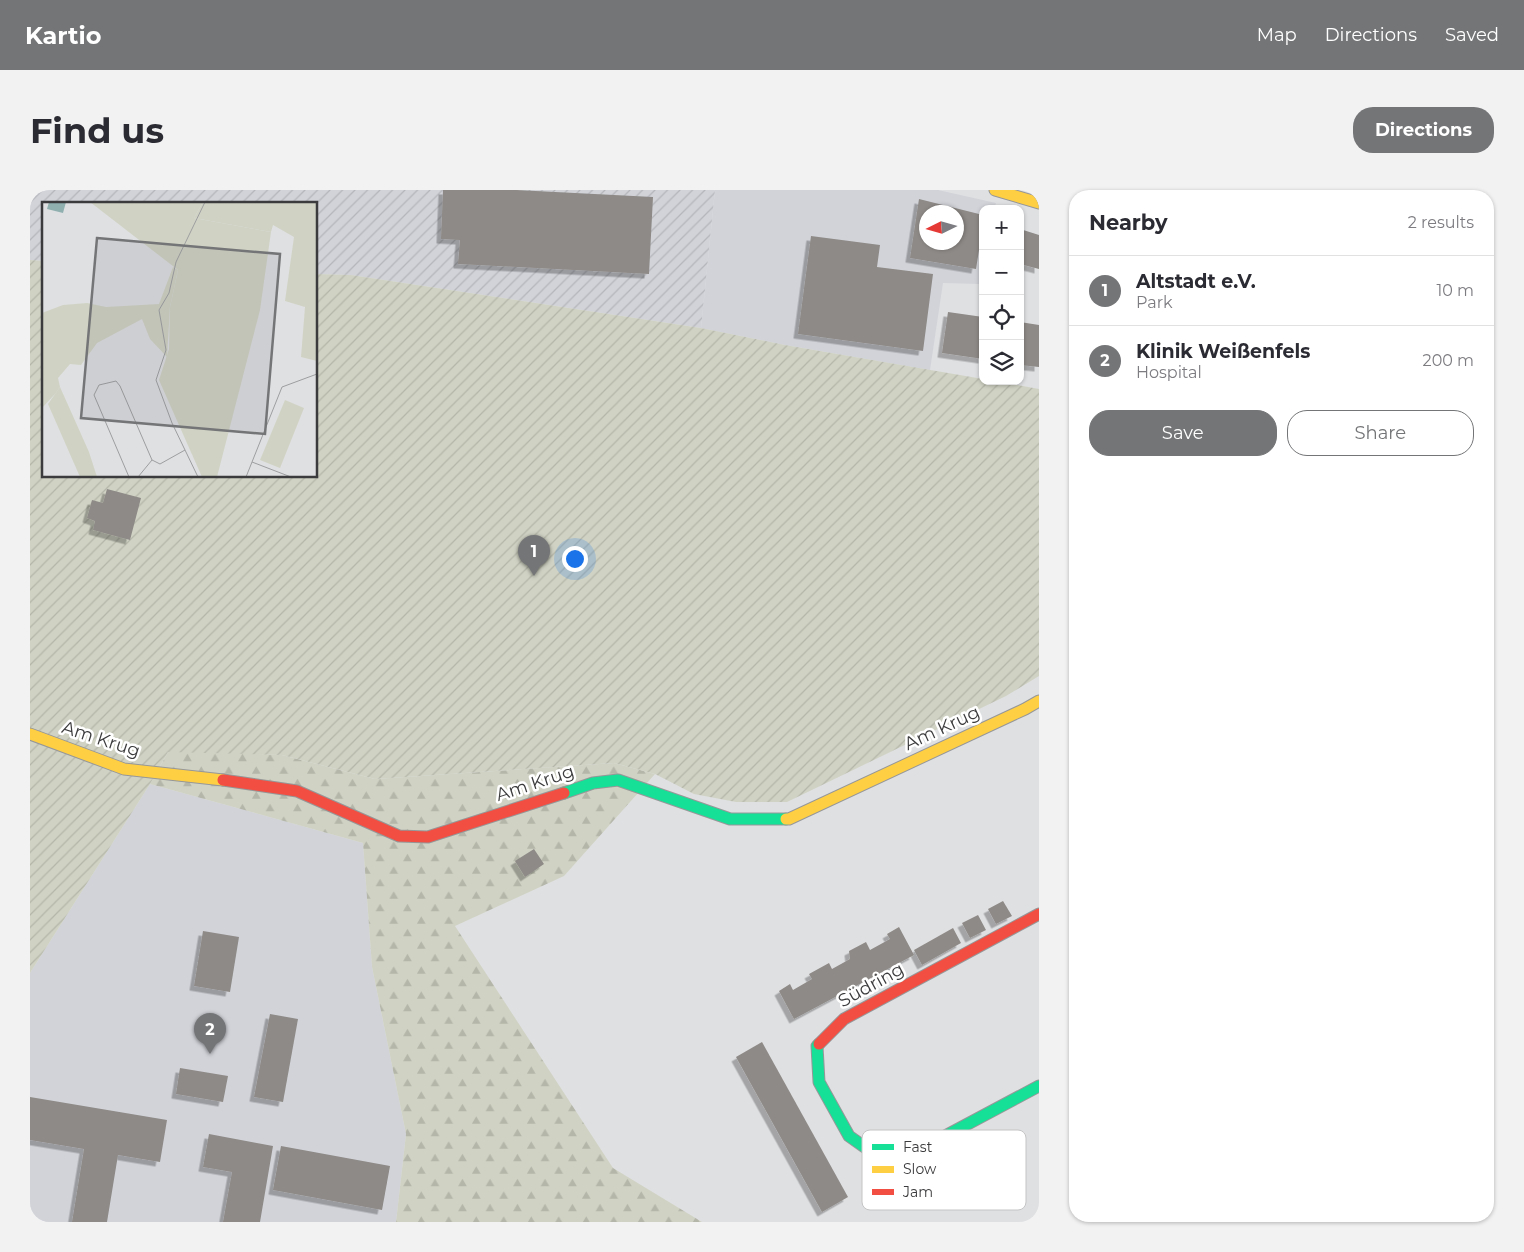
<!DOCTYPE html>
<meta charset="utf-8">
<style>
:root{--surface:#fff;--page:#f2f2f3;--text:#2b2b33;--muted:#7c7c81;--line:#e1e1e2;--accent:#747577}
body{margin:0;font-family:Montserrat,sans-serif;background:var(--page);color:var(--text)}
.controls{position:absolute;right:15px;top:15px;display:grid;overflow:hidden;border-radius:10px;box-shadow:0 1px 4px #0004}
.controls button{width:45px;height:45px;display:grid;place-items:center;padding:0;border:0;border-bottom:1px solid var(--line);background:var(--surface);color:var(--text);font:25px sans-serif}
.compass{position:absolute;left:889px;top:15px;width:45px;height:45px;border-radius:50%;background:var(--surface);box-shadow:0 1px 4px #0004;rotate:265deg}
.you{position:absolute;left:544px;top:368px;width:18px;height:18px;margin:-12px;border:4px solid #fff;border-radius:50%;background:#1a73e8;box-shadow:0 0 0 8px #1a73e833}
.badge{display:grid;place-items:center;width:32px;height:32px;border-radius:50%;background:var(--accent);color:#fff;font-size:16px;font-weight:700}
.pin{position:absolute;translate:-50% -41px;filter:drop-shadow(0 1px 2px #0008)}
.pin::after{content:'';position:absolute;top:26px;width:18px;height:15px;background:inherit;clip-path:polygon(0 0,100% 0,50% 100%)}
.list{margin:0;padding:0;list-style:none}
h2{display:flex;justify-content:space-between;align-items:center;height:65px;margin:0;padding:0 20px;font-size:21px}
h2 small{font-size:16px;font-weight:400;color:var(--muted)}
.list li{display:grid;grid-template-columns:32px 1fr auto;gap:15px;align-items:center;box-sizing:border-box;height:70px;padding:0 20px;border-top:1px solid var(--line)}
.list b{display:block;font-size:19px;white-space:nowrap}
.list p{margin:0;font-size:16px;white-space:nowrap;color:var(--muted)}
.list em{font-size:16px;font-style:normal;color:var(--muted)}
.actions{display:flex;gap:10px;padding:15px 20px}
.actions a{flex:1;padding:11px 0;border:1px solid var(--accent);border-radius:20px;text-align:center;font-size:18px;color:var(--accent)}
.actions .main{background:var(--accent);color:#fff}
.icon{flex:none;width:28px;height:28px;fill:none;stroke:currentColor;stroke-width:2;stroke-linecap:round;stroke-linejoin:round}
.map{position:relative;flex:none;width:1009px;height:1032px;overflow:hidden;border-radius:20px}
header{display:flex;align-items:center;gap:30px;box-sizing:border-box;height:70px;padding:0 25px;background:var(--accent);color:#fff}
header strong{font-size:24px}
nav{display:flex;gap:28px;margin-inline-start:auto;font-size:18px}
.intro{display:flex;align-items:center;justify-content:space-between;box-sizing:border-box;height:120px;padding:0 30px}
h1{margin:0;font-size:35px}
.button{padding:12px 22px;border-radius:20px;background:var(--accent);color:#fff;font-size:18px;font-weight:700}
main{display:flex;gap:30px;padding:0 30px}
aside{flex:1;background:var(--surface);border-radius:20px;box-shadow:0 1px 4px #0004}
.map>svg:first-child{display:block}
</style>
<header>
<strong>Kartio</strong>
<nav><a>Map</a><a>Directions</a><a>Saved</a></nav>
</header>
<div class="intro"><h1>Find us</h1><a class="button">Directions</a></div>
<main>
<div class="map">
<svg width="1009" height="1032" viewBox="0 0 1009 1032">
<defs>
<pattern id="industrial-furrows" width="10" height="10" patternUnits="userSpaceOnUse" patternTransform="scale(1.25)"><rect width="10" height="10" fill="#d1d3d9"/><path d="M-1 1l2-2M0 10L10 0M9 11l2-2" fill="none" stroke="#b4b6bb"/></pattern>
<pattern id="forest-firs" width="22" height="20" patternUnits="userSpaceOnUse" patternTransform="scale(1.25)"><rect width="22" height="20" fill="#d0d3c4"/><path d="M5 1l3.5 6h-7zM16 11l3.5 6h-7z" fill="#b4b6a9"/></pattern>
<pattern id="garden-furrows" width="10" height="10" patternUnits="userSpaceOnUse" patternTransform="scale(1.25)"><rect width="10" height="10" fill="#d0d3c4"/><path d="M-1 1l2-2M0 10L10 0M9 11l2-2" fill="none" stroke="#b4b6a9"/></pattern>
<filter id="shadow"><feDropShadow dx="-4.5" dy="4.5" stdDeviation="0" flood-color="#0004"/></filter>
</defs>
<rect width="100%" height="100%" fill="#dfe0e2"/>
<g fill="#d1d3d9" fill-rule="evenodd">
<path d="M685 0H908L966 13 964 19H953V75L949 94 913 93 900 180 755 155 671 138ZM896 22H926V52H896Z"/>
<polygon points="120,594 333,653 342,777 376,944 366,1032 0,1032 0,783"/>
</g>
<polygon fill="url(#industrial-furrows)" points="0,0 685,0 671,138 321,85 286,84 286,14 14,14 14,71 0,70"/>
<polygon fill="url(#forest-firs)" points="166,561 252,565 345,589 584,573 625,584 534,686 425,736 583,978 672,1032 366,1032 376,944 342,777 333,653 120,594 138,562"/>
<polygon fill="url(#garden-furrows)" points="0,70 14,71 14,286 286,286 286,84 321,85 671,138 755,155 953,189 953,191 965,191 1009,199 1009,486 976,506 757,612 706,612 664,604 625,584 584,573 345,589 252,565 138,562 120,594 0,783"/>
<g fill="#8e8a87" fill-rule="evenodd" filter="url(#shadow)">
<polygon points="413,0 486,0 623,7 619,84 428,74 430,50 411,49"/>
<path d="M889 9 953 25V35L946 79 880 68ZM896 22H926V52H896Z"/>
<polygon points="990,39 1009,45 1009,79 990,74"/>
<polygon points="781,46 850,55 847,77 903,84 893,161 768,144"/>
<polygon points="918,122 953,127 953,169 912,163"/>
<polygon points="990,132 1009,135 1009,177 990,175"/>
<polygon points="77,299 111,308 100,350 63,340 65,331 57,328 62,310 73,313"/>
<polygon points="504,659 514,674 495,687 485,671"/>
<polygon points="973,711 982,726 966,734 958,719"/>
<polygon points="948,725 956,740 940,748 932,733"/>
<polygon points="869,737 884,765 764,829 749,801 760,794 763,800 782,789 779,784 799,773 802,779 820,769 819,761 836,752 840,760 860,749 857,744"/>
<polygon points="923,738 931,753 892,775 884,760"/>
<polygon points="173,741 209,747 200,802 164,796"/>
<polygon points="240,824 268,829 253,912 224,907"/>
<polygon points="732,852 818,1007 792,1022 706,867"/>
<polygon points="150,878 198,886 193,912 146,904"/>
<polygon points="0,907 137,930 130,972 88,965 77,1032 42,1032 54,959 0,950"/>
<polygon points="179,944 243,956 230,1032 193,1032 202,982 173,977"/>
<polygon points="251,956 360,976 352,1020 243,1000"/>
</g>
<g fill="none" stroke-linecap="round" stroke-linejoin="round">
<g stroke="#969798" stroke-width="13">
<g id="fast">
<polyline points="534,603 563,593 588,590 700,629 756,629"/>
<polyline points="789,854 787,856 789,892 819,946 850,968 872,969 1009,896"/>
</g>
</g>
<g stroke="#969798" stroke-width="13">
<g id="slow">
<polyline points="965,0 1009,13"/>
<polyline points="0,544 94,579 193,590"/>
<polyline points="756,629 759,629 995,519 1009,511"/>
</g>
</g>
<g stroke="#969798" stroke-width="13">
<g id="jam">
<polyline points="193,590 267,601 369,646 398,647 534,603"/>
<polyline points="789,854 814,829 1009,724"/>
</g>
</g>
<use href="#fast" stroke="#16e098" stroke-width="11"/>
<use href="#slow" stroke="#ffcf43" stroke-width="11"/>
<use href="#jam" stroke="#f24e42" stroke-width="11"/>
</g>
<g text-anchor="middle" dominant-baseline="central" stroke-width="5" stroke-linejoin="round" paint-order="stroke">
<g font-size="18" fill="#3b3b3d" stroke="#fff">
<text transform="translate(912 538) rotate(-25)">Am Krug</text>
<text transform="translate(71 549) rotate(18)">Am Krug</text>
<text transform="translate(505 593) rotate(-18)">Am Krug</text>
<text transform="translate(841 795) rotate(-29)">Südring</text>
</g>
</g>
<g transform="translate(12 12)">
<rect width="275" height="275" fill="#dfe0e2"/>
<path d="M18 185 47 250 55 275H38L6 202ZM243 198 262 206 238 266 218 258Z" fill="#d0d3c4"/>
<path d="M161 0H275V159L259 155 263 105 243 99 252 35 231 23 229 30 152 16ZM131 65 136 68 128 105 125 155 108 137 100 117 55 141 39 163 28 162 16 176 18 185 14 191 0 206V111L21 103 45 101 64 105 117 102Z" fill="#d0d3c4"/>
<path d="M48 0H161L152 16 229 30 218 108 175 275H160L117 178 127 147 128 105 136 68Z" fill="#d0d3c4"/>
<path d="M7 0H24L21 11 5 7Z" fill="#90b0b0"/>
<path fill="none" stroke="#9d9ea0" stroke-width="1" d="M210 260 249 275M87 275 52 193 57 183 74 179 78 184 110 258 118 262 143 248M96 275 110 258M156 275 130 221 114 178 124 148 117 108 127 91 134 60 163 0M204 275 240 185 275 172"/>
<path fill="#747577" fill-opacity="0.15" stroke="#747577" stroke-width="2.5" d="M55 36 238 52 223 232 39 216Z"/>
<rect width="275" height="275" fill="none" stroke="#3b3b3d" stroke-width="2.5"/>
</g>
<rect x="832" y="940" width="164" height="80" rx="8" fill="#fff" stroke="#c4c4c5" stroke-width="1"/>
<rect x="842" y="954" width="22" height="6" fill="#16e098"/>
<rect x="842" y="976" width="22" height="7" fill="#ffcf43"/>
<rect x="842" y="999" width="22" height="6" fill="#f24e42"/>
<g font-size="14" fill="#3b3b3d">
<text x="873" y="962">Fast</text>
<text x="873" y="984">Slow</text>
<text x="873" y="1007">Jam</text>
</g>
</svg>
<div class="controls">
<button>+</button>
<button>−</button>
<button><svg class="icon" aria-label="locate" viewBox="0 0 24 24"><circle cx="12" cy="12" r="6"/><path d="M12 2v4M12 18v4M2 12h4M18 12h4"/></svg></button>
<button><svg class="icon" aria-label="layers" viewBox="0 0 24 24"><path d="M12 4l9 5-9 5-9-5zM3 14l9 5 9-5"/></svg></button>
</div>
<svg class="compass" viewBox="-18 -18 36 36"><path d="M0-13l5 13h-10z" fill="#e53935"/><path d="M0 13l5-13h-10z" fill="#7c7c81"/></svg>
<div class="you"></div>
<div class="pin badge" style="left:504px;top:386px">1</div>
<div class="pin badge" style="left:180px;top:864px">2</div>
</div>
<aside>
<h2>Nearby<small>2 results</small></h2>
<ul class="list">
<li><span class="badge">1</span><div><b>Altstadt e.V.</b><p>Park</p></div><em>10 m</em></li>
<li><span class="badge">2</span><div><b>Klinik Weißenfels</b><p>Hospital</p></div><em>200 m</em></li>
</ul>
<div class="actions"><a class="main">Save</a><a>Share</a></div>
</aside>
</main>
